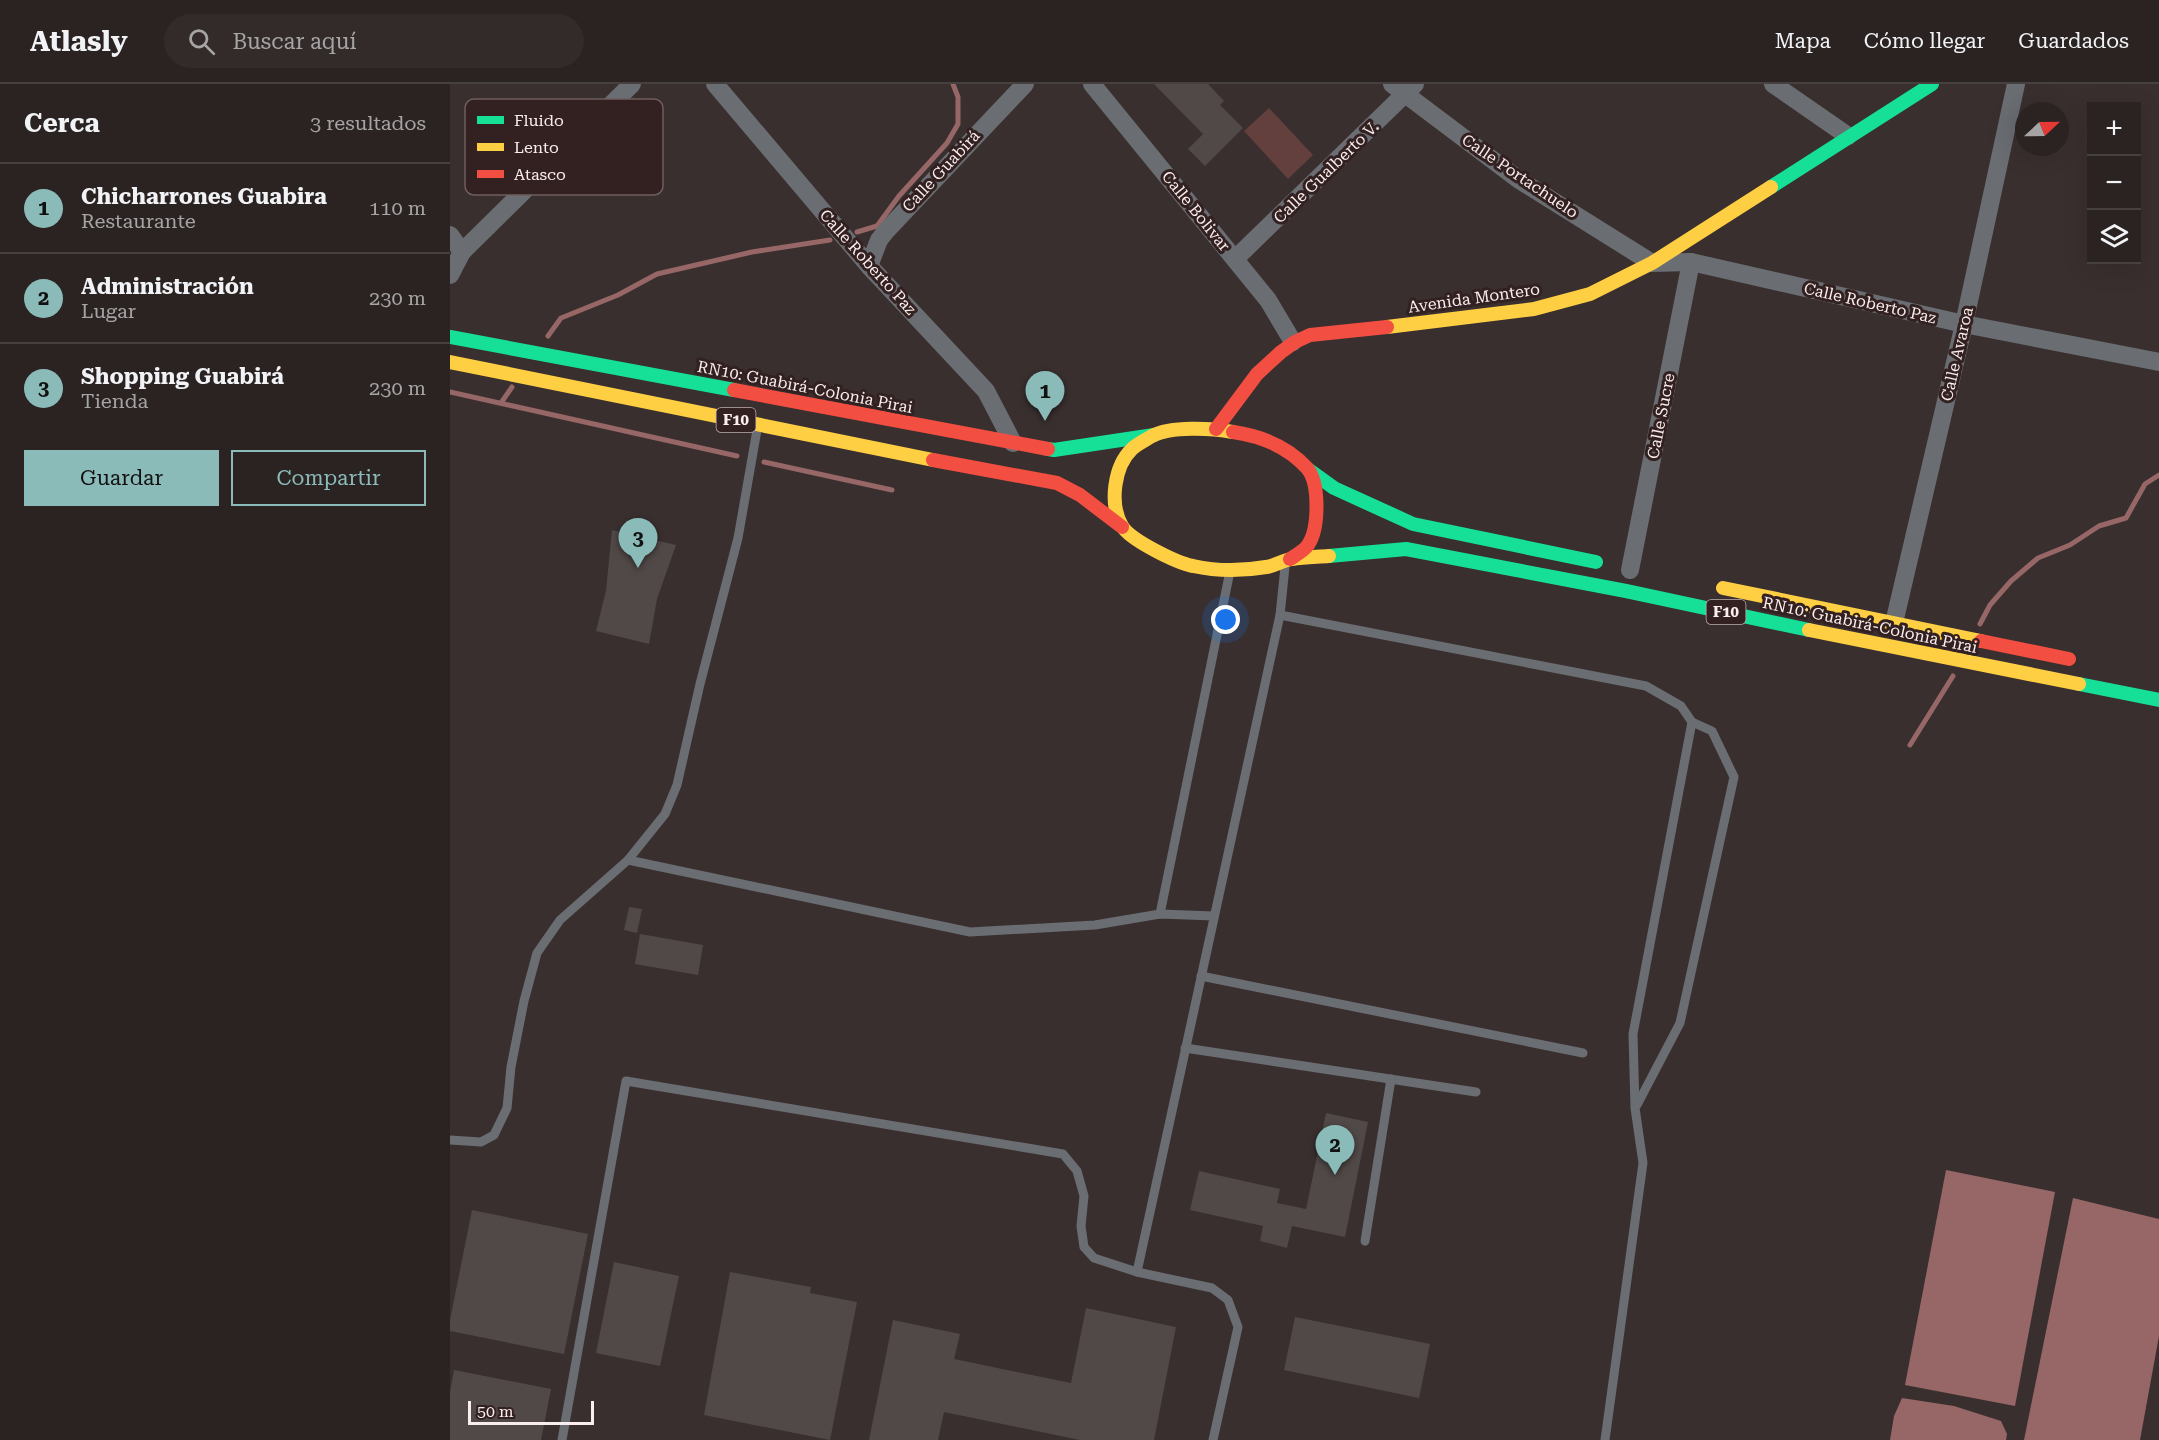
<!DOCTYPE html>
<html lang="es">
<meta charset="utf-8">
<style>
:root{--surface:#2b2322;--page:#332b2a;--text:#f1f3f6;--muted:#a6a4a5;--line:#474040;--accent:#8bbbb9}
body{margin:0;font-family:"Roboto Serif",serif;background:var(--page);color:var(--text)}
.controls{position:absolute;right:18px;top:18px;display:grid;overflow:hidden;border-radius:0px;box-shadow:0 6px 24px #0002}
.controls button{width:54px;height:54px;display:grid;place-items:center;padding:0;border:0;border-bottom:2px solid var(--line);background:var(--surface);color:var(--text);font:30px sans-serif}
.compass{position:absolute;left:1565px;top:18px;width:54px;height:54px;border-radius:50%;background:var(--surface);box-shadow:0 6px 24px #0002;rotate:68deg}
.scale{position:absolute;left:18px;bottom:15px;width:126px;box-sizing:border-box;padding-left:6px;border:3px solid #faeded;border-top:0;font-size:16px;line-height:21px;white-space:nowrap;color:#faeded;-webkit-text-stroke:4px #332121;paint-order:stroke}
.you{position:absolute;left:776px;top:536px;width:21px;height:21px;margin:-15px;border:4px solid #fff;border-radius:50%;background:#1a73e8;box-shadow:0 0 0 9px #1a73e833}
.badge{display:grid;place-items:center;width:39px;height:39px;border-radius:50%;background:var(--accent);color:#111;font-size:20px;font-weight:700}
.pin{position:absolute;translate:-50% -50px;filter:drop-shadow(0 2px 3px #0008)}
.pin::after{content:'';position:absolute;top:32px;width:21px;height:18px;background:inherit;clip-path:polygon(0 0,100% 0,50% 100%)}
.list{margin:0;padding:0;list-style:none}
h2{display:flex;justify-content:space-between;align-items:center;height:78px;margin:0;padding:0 24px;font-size:26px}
h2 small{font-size:20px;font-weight:400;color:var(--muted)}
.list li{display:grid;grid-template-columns:39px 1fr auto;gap:18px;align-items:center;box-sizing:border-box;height:90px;padding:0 24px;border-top:2px solid var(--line)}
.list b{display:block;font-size:22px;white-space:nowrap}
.list p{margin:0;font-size:20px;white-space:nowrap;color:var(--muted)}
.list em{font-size:20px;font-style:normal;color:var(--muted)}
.actions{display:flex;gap:12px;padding:18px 24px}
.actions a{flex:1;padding:14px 0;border:2px solid var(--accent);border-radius:0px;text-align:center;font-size:21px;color:var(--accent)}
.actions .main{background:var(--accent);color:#111}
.icon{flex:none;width:33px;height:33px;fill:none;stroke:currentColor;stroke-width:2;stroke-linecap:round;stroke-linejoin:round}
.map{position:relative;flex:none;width:1709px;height:1356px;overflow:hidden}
header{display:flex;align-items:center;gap:36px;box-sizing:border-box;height:84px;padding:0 30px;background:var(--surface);border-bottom:2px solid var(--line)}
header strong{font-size:28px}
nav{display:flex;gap:33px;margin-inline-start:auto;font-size:21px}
.search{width:420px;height:54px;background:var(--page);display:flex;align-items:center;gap:15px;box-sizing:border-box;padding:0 21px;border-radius:33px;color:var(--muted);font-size:22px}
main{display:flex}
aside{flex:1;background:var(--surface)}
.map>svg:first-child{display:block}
</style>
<header>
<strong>Atlasly</strong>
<div class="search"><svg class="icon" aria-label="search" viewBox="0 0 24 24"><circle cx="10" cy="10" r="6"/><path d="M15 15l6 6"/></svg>Buscar aquí</div>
<nav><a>Mapa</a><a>Cómo llegar</a><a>Guardados</a></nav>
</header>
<main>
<aside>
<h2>Cerca<small>3 resultados</small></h2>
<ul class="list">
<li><span class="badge">1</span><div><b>Chicharrones Guabira</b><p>Restaurante</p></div><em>110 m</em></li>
<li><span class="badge">2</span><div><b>Administración</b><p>Lugar</p></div><em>230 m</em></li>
<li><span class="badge">3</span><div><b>Shopping Guabirá</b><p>Tienda</p></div><em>230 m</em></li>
</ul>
<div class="actions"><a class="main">Guardar</a><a>Compartir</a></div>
</aside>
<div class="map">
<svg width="1709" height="1356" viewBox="0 0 1709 1356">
<rect width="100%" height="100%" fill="#392f2e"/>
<polygon fill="#633f3e" points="819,24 863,71 838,95 794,47"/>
<g fill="#966766">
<polygon points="1496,1086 1605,1108 1565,1322 1455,1301"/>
<polygon points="1623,1114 1709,1135 1709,1252 1690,1356 1574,1356"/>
<polygon points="1452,1314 1504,1322 1551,1337 1557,1350 1556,1356 1440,1356 1444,1332"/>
</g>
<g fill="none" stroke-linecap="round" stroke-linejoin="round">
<g stroke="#966766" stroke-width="5">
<polyline points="407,148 427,142 449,112 497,59 508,40 508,13 503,0"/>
<polyline points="98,252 111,234 168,211 207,190 302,168 380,156"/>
<polyline points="0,308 287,372"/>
<polyline points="51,319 62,303"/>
<polyline points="314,378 442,406"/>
<polyline points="1530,540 1540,521 1561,497 1588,474 1620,461 1649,442 1676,434 1695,400 1709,391"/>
<polyline points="1460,661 1503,592"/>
</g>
</g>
<g fill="#514948">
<polygon points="704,0 758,0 774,17 770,21 793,44 755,82 738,65 753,50"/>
<polygon points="162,446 226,461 207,515 199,560 146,547 156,507"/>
<polygon points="179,823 192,825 187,849 174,846"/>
<polygon points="190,850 253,861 248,891 185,880"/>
<polygon points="876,1029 918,1038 895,1153 842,1142 837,1164 810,1157 813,1142 740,1126 749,1087 830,1105 827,1119 856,1125"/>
<polygon points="22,1126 138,1150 114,1270 0,1247 0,1236"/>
<polygon points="164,1178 229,1192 210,1282 146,1269"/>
<polygon points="280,1188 361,1203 360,1209 407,1218 380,1356 254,1331"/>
<polygon points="636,1224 726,1243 704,1356 630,1356 494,1328 488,1356 419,1356 443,1236 510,1250 504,1275 621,1299"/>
<polygon points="845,1233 980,1260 969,1314 834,1286"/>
<polygon points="4,1286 101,1305 91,1356 0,1356 0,1308"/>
</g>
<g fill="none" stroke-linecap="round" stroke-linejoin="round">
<g stroke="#6a6d72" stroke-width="9">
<polyline points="830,531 1196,602 1231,622 1242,638 1183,950 1185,1024 1193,1079 1155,1356"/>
<polyline points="178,776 520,848 645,841 710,830 764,832"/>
<polyline points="710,830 779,492"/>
<polyline points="751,892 1133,969"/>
<polyline points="735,964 1026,1008"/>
<polyline points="1187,1021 1230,939 1284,693 1262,647 1242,638"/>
<polyline points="0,1056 31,1058 44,1051 57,1024 61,983 74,917 87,869 110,836 178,776 215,730 227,701 250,600 288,454 307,346"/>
<polyline points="915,1157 941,995"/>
<polyline points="687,1188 830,531 835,483"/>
<polyline points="112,1356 176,997 613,1070 627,1087 634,1112 631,1142 634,1163 644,1174 687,1188 762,1204 778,1216 788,1243 763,1356"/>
</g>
<g stroke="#6a6d72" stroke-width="18">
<polyline points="265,0 419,182 536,307 563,359"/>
<polyline points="642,0 818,216 843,258"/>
<polyline points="942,0 1068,95 1202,179 1241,178 1514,240 1709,278"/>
<polyline points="1323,0 1398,52"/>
<polyline points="0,151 12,168"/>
<polyline points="785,175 965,0"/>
<polyline points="419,182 429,156 436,147 575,0"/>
<polyline points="0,191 12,168 182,0"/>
<polyline points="1180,486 1241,178"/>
<polyline points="1444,539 1514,240 1566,0"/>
</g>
<g stroke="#16e098" stroke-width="14">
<polyline points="1321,103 1482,0"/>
<polyline points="0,253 284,306"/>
<polyline points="598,365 604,366 704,351"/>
<polyline points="859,386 884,404 963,440 1146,478"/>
<polyline points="879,472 956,465 1176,507 1359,546"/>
<polyline points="1629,600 1709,616"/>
</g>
<g stroke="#ffcf43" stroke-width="14">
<polyline points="937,243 1084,225 1140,210 1202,179 1321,103"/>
<polyline points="0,278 483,376"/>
<path d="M783 348C761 344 721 342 702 352 696 356 687 360 682 365 664 382 659 420 672 442 680 456 727 479 743 482 766 487 793 487 816 483 825 482 833 476 842 475 854 473 866 473 879 472"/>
<polyline points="1273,504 1531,557"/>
<polyline points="1359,546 1629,600"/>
</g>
<g stroke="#f24e42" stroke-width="14">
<polyline points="284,306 598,365"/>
<polyline points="766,345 807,290 831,268 845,258 860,251 937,243"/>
<path d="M783 348C811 352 838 363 857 384 870 399 869 445 858 461 855 466 846 471 840 475"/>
<polyline points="483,376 607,399 630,411 672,443"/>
<polyline points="1531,557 1619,575"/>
</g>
</g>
<g text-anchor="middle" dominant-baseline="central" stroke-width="6" stroke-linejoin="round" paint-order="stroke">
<g fill="#332121" stroke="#beb0b0" stroke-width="1.5">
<rect x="266.5" y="324" width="39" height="24" rx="4.5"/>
<rect x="1256.5" y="516" width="39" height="24" rx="4.5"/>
</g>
<g font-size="15" font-weight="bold" fill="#faeded">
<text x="286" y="336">F10</text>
<text x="1276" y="528">F10</text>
</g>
<g font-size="16" fill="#faeded" stroke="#332121">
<text transform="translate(491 87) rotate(-47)">Calle Guabirá</text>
<text transform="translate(876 88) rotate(-44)">Calle Gualberto V.</text>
<text transform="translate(1070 92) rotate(34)">Calle Portachuelo</text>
<text transform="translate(746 127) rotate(51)">Calle Bolivar</text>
<text transform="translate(418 178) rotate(48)">Calle Roberto Paz</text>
<text transform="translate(1024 214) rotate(-8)">Avenida Montero</text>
<text transform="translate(1420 219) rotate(13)">Calle Roberto Paz</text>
<text transform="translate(1507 270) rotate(-77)">Calle Avaroa</text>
<text transform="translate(355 303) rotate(11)">RN10: Guabirá-Colonia Pirai</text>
<text transform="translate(1211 332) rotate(-79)">Calle Sucre</text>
<text transform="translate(1420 541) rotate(12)">RN10: Guabirá-Colonia Pirai</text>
</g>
</g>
<rect x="15" y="15" width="198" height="96" rx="9" fill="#332121" stroke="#6f5e5e" stroke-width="1.5"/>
<rect x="27" y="32" width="27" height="8" fill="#16e098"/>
<rect x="27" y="59" width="27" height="8" fill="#ffcf43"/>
<rect x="27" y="86" width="27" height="8" fill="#f24e42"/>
<g font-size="16" fill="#faeded">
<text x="64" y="42">Fluido</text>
<text x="64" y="69">Lento</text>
<text x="64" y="96">Atasco</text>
</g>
</svg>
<div class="controls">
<button>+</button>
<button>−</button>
<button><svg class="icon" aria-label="layers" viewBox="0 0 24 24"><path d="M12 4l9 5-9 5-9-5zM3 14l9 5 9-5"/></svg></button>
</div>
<svg class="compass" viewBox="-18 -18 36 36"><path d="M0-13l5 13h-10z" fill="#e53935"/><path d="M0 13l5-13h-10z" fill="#a6a4a5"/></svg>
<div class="scale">50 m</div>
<div class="you"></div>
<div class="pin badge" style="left:595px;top:337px">1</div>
<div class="pin badge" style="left:885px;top:1091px">2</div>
<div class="pin badge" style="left:188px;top:484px">3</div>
</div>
</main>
